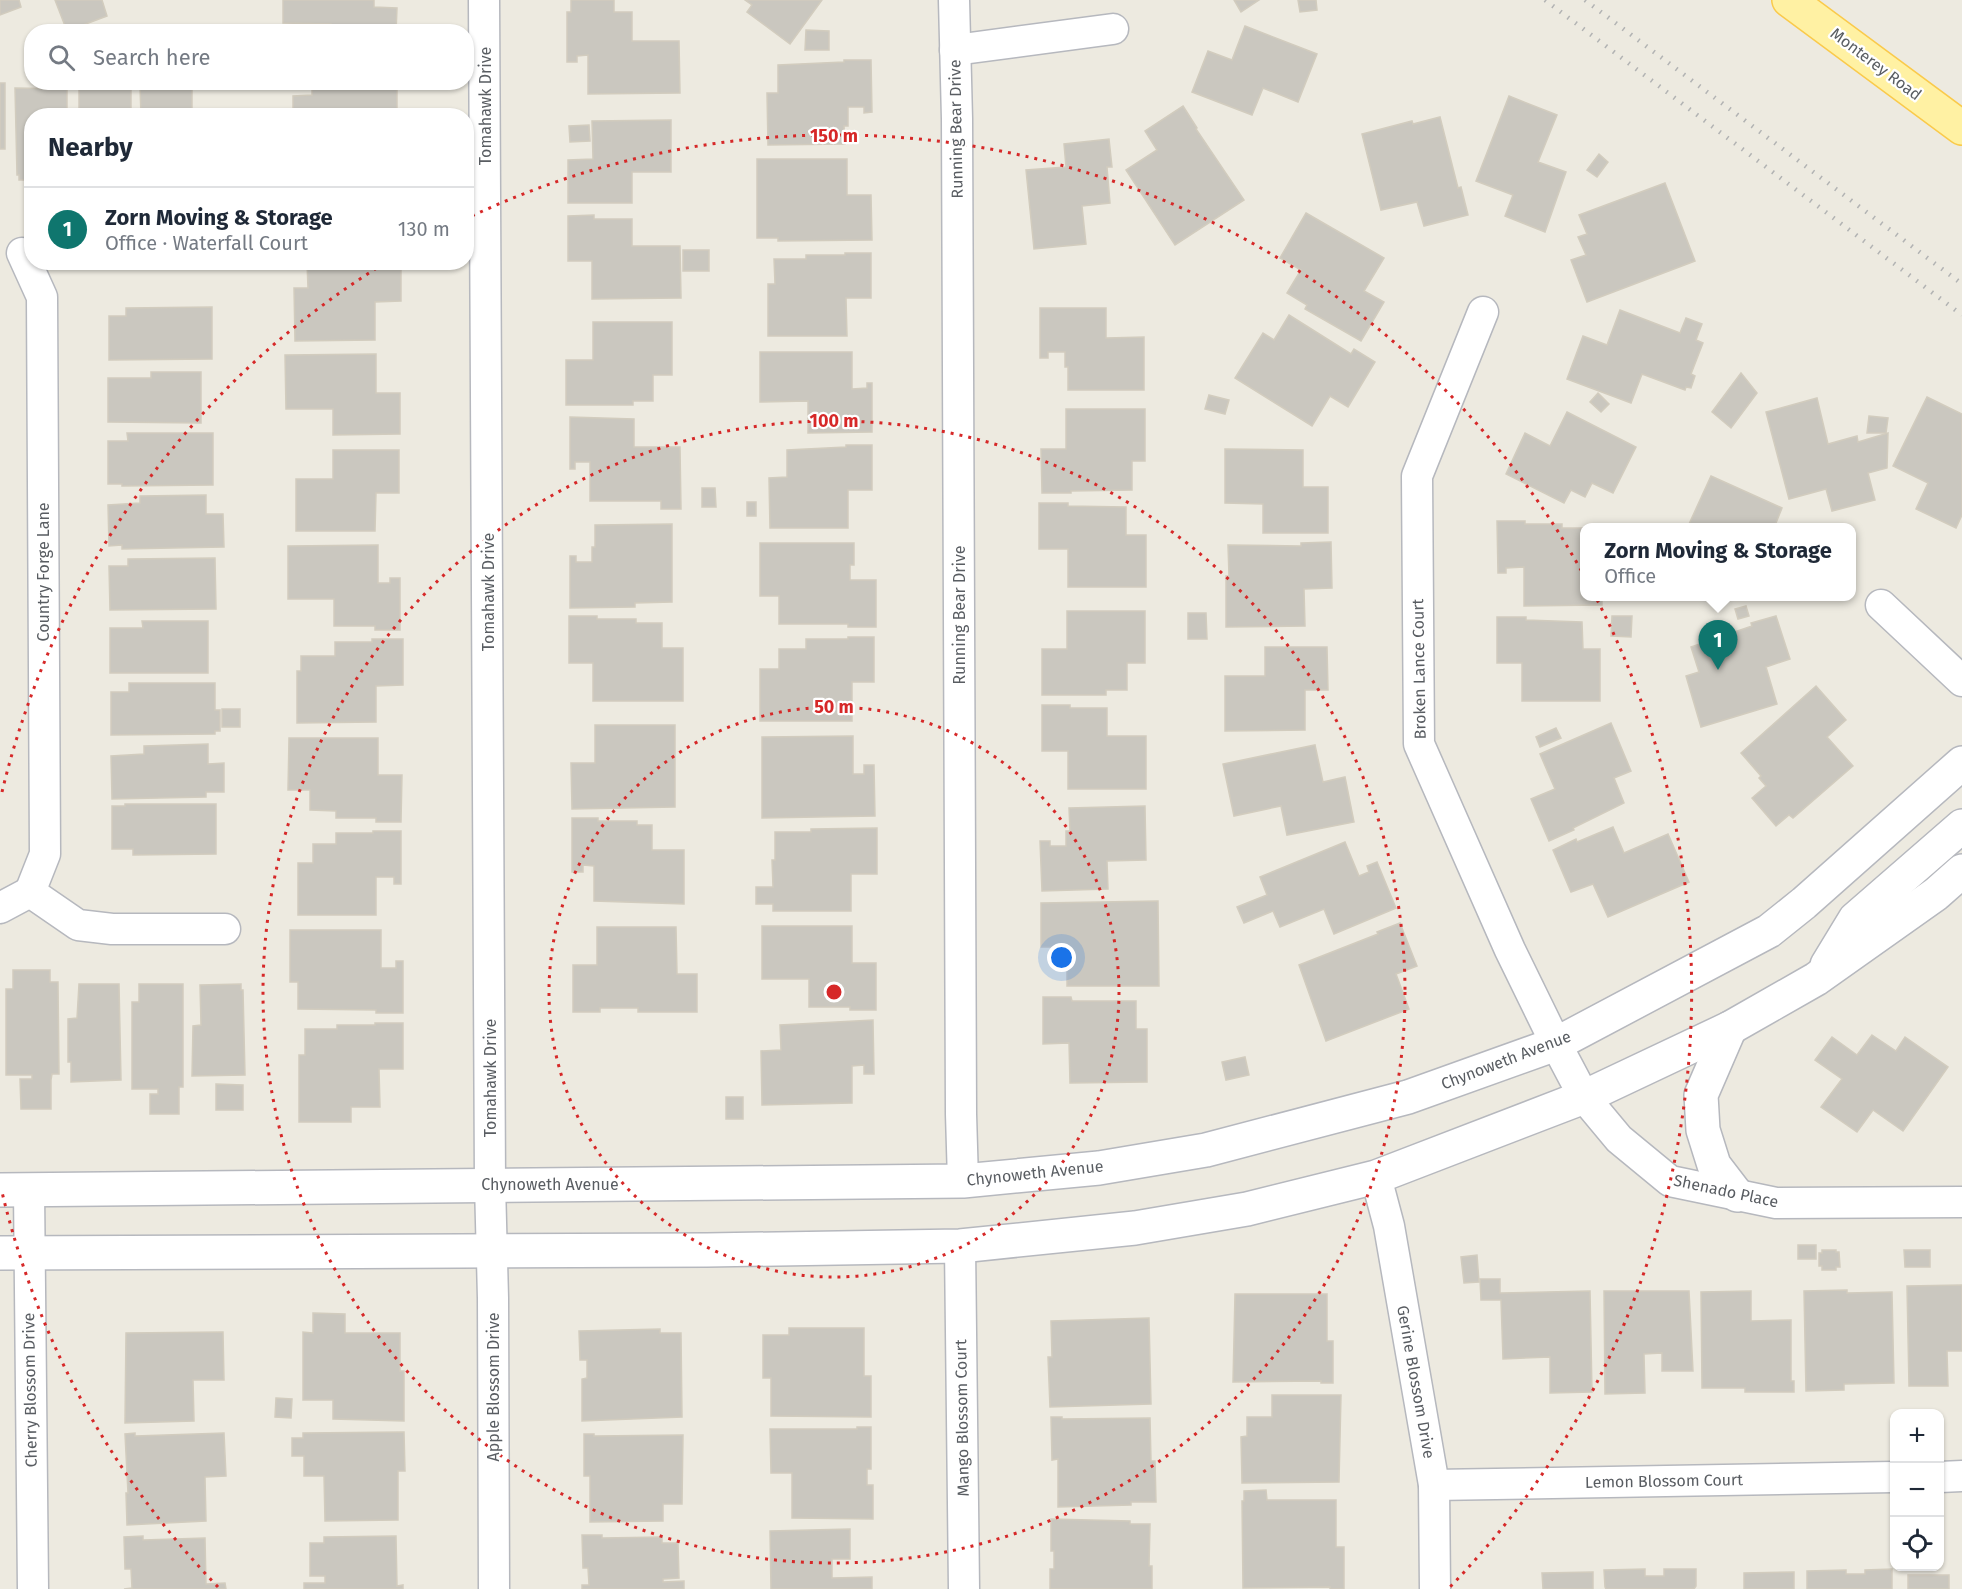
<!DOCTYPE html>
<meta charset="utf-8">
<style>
:root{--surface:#fff;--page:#f6f6f7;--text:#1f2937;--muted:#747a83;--line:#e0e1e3;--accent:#0f766e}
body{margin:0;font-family:"Fira Sans",sans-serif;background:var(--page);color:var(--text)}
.controls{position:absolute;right:18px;bottom:18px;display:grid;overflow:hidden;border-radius:12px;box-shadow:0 2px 4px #0004}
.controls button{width:54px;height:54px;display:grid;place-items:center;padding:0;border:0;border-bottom:2px solid var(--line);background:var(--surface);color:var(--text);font:30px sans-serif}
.you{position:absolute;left:1062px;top:958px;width:21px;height:21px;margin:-15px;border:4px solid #fff;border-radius:50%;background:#1a73e8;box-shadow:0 0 0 9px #1a73e833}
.badge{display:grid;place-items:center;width:39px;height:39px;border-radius:50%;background:var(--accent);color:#fff;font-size:20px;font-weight:700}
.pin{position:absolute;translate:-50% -50px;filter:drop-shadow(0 2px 3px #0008)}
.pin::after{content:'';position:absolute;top:32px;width:21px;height:18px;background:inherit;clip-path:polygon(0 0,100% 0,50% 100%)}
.popup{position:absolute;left:1580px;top:523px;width:276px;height:78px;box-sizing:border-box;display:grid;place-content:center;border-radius:12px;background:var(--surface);filter:drop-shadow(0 2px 4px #0005);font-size:20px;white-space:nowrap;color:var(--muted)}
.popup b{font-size:22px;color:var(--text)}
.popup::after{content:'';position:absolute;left:50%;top:100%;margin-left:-12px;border:12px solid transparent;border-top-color:var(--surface)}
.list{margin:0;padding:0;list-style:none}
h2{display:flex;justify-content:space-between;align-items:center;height:78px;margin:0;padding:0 24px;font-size:26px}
h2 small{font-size:20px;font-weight:400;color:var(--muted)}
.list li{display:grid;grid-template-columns:39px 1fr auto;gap:18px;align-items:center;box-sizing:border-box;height:84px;padding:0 24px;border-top:2px solid var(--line)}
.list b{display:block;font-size:22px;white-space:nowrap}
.list p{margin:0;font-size:20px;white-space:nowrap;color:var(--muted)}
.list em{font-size:20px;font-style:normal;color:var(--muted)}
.icon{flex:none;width:33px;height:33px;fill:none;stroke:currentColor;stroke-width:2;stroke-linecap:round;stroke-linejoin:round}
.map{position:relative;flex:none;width:1962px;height:1589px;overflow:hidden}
.search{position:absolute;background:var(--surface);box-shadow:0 2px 4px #0004;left:24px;top:24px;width:450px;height:66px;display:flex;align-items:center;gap:15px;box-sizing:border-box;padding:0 21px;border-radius:24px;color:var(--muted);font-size:22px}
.panel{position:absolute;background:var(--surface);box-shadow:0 2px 4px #0004;left:24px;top:108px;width:450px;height:162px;border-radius:24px}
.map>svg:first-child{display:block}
</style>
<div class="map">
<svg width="1962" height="1589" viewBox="0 0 1962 1589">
<rect width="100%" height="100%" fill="#edeae0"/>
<g fill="#cac7bf" stroke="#d2ccbe" stroke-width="1.5">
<polygon points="0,0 19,0 21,7 0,15"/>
<polygon points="55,0 102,0 107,16 67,31"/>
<polygon points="283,0 374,0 374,7 397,8 396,32 330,32 331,24 283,23"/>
<polygon points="571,0 614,0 614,12 632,12 632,41 679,41 680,93 588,94 588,55 577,56 577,62 567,62 567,12 571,12"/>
<polygon points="745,0 822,0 790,44 747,12 752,5"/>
<polygon points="1234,0 1259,0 1241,12"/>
<polygon points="1298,0 1316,0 1317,10 1300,12"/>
<polygon points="1245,26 1317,54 1298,102 1263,88 1252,115 1192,92 1208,51 1232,60"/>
<polygon points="806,30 829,31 829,50 805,50"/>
<polygon points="844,60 871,60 872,112 864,113 864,107 848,107 848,126 844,126 845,144 768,145 767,93 778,93 778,65 844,62"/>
<polygon points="103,82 131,82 131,116 79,116 79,84 103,84"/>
<polygon points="312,82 397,82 397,109 372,110 372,116 293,116 293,96 312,95"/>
<rect x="0" y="83" width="5" height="66"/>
<polygon points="140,86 192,88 192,110 189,110 189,116 141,116"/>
<polygon points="15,88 67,89 67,116 32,116 32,180 19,180 19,175 17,175"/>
<polygon points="1509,96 1557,115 1538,162 1566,172 1545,232 1505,216 1513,195 1476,181"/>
<polygon points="1183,106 1197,128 1196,129 1244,200 1175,245 1126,170 1157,150 1145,131"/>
<polygon points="1440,117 1458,188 1461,187 1468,215 1424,226 1417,202 1381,210 1362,134 1412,121 1413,124"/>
<polygon points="671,120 671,172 632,172 632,203 568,203 568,160 593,159 592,121"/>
<polygon points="589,125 590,141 570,142 569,126"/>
<polygon points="1109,139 1112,167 1107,167 1110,203 1082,206 1086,244 1034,249 1026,170 1066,167 1064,144"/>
<polygon points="1599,154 1608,162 1597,177 1587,170"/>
<polygon points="757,159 847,159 847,195 871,195 872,240 778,241 778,238 757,238"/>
<polygon points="1665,183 1695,261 1587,302 1571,260 1586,255 1578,237 1587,234 1579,215"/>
<polygon points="1306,213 1384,258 1364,291 1384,302 1361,341 1305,309 1307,305 1287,293 1301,270 1280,258"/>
<polygon points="594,215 594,219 632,219 632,246 680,246 681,298 592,299 592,261 568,261 568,216"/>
<rect x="683" y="250" width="26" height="21"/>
<polygon points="845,253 871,253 871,298 846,298 847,336 768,336 768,284 775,284 774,259 806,259 806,255 845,255"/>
<polygon points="307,262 401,262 401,301 375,302 375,340 295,341 294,288 308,288"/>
<polygon points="212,307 212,359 109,360 109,316 126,316 126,308"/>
<polygon points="1040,308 1106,308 1106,338 1144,337 1144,390 1068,390 1068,367 1065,367 1065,352 1048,352 1048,358 1040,358"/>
<polygon points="1620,310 1680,333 1686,318 1702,324 1696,340 1703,343 1691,374 1695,376 1691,388 1686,387 1685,390 1642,374 1631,403 1567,379 1583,336 1607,345"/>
<polygon points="1289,315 1351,354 1354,349 1375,362 1348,407 1330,396 1312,426 1235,378 1263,333 1274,340"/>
<polygon points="593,322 672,322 672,375 653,375 653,401 633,401 633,405 566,405 566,360 593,360"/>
<polygon points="760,352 852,352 852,389 867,388 867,383 872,383 872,432 808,433 808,401 760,402"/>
<polygon points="376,354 376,393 400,393 400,434 333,435 333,409 286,409 285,355"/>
<polygon points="151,372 201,372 201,423 108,422 108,378 151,378"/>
<polygon points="1741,373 1757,393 1731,428 1712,412"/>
<polygon points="1598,393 1609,404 1601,412 1590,402"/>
<polygon points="1209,395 1229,400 1225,414 1205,409"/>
<polygon points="1927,397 1962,414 1962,515 1956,528 1916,509 1928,483 1893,466"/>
<polygon points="1817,398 1828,444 1857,436 1858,442 1888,433 1887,468 1868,473 1875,500 1832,511 1826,489 1789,499 1766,412"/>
<polygon points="1066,409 1145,409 1145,461 1132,461 1132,490 1071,491 1071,493 1042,493 1041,449 1066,449"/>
<polygon points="1567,412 1636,447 1613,493 1592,483 1585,497 1571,490 1564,503 1506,474 1525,433 1550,446"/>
<polygon points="1869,416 1888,418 1886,433 1867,433"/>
<polygon points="570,417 634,419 634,447 680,447 681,509 661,509 661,501 590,501 590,462 575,462 575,469 570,469"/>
<polygon points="127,433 213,433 213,485 122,486 122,484 108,484 108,441 128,441"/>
<polygon points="846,445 872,445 872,490 848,490 848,528 770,528 769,478 787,477 787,450 846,447"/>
<polygon points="1225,449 1303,450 1303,487 1328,487 1328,533 1263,533 1263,504 1225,503"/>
<polygon points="333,450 399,450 399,493 376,493 375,531 296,531 296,479 333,479"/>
<polygon points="1711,476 1782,508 1774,528 1698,528 1689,524"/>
<polygon points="702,488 715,488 716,507 702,507"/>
<polygon points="206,495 206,514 223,514 224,547 122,549 122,545 109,546 108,505 140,503 140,496"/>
<rect x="747" y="502" width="9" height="14"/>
<polygon points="1039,503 1068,503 1068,506 1126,507 1126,535 1146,535 1146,587 1068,587 1068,549 1039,549"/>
<polygon points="1497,521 1525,521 1525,524 1562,524 1562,528 1584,528 1584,596 1602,596 1602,605 1524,606 1524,567 1506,568 1506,573 1498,573"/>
<polygon points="672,524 672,602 635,603 635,607 570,608 570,556 576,556 576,562 592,562 592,547 595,547 595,525"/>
<polygon points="1331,542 1332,588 1304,589 1305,626 1226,627 1226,576 1229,576 1228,545 1301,546 1301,543"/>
<polygon points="760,543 854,543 854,565 850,565 850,580 876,580 876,627 848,627 848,624 779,624 779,596 760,596"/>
<polygon points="378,545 378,583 390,583 390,578 400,578 400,630 375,630 375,626 334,626 334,599 288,599 288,546"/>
<polygon points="215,558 216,609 110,610 109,566 128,566 128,559"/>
<polygon points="1746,606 1749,616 1738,619 1735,609"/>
<polygon points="1067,611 1145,611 1145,663 1127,663 1127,690 1106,690 1106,695 1042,695 1042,649 1067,649"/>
<polygon points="1188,613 1206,613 1207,639 1188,639"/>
<polygon points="569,616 597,616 597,619 636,619 636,623 662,623 662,648 683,648 683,701 593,701 593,663 569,663"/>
<polygon points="1612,616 1632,616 1631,637 1611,636"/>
<polygon points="1776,616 1790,659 1766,667 1777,704 1701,727 1686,676 1699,672 1691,647 1752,626 1751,623"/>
<polygon points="1497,617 1526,617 1526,620 1582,622 1583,649 1600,649 1600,701 1522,701 1522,663 1497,663"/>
<polygon points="142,621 208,621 208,673 110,673 110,628 143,628"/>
<polygon points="848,637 874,637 874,682 852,682 852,721 760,721 760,669 779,669 779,649 806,649 806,639 848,639"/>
<polygon points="372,639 403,639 403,685 376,686 376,722 297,723 297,671 301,671 301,656 335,656 335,642 372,642"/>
<polygon points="1265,647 1327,647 1328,690 1305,690 1305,730 1225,731 1225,676 1265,676"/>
<polygon points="129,683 215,683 215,710 220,710 220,731 215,731 215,734 111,735 111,692 129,692"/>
<polygon points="1816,686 1846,720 1827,737 1853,766 1793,818 1789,815 1776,826 1752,798 1766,786 1759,778 1761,776 1741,753"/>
<polygon points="1042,705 1070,705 1070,708 1107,708 1107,736 1146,736 1146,789 1068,789 1068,751 1042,751"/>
<rect x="222" y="709" width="18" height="18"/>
<polygon points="1611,723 1631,771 1614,778 1624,803 1573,828 1574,830 1549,841 1531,799 1555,789 1540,754"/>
<polygon points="595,725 675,725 675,807 572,809 571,763 595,763"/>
<polygon points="1556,728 1561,738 1540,747 1536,737"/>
<polygon points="853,736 853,774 864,774 864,765 874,765 875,816 762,818 762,737"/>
<polygon points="289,738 378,738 378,775 402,775 401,822 376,822 376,818 336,818 336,811 310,810 310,790 288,790"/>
<polygon points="208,744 208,764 224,763 224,792 206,792 206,797 112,799 111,756 144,754 144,746"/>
<polygon points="1315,745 1323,782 1345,777 1354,822 1287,835 1281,806 1234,816 1223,764"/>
<polygon points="125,804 216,804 216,854 133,855 133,849 112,849 112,806 125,806"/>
<polygon points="1145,806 1146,860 1107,861 1108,889 1042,891 1040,841 1050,841 1050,846 1066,846 1066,831 1070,831 1069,808"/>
<polygon points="572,818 598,818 598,821 637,821 637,825 652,825 652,850 684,850 684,904 594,901 594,866 583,865 583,872 572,872"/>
<polygon points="1613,827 1624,853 1668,834 1689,882 1608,917 1593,884 1571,892 1553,850 1576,839 1577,842"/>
<polygon points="877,828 877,874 851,874 851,911 773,911 773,904 756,904 756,887 773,887 772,860 775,860 775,832 811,832 811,829"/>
<polygon points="373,831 401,831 401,884 394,884 394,877 376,877 376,915 298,915 298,863 313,863 313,844 336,844 336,833 373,833"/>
<polygon points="1345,842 1359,876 1369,872 1367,866 1377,862 1396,908 1334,934 1324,909 1280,927 1273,911 1244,923 1237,907 1267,895 1260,877"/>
<polygon points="1158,901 1159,986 1067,986 1067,947 1041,947 1041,903"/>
<polygon points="1400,923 1417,966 1396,974 1409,1009 1326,1041 1299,965 1378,934 1377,932"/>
<polygon points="762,926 852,926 852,963 876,963 876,1010 850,1010 850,1007 809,1007 809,979 762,979"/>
<polygon points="597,927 676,927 677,974 697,974 697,1012 638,1012 638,1008 600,1008 600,1012 573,1012 573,965 597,965"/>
<polygon points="290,930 381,930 381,968 396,968 396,961 403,961 403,1013 376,1013 376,1010 298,1009 298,982 290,982"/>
<polygon points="13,970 50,970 50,982 58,982 59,1074 52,1074 51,1080 51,1109 21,1109 20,1079 32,1079 32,1075 6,1075 6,989 13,989"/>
<polygon points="79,984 119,984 121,1080 71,1082 71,1062 68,1062 68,1019 77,1018"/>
<polygon points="139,984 183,984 183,1087 179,1087 179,1114 150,1114 150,1094 158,1094 158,1089 132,1089 132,1002 139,1002"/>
<polygon points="241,984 241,990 243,990 245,1075 192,1076 193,1026 201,1025 200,985"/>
<polygon points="1043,997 1071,997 1072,1001 1136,1001 1136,1029 1147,1029 1147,1082 1070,1083 1069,1043 1043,1044"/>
<polygon points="873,1020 874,1074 864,1074 864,1065 852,1066 852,1103 762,1105 761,1051 781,1050 780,1025"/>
<polygon points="375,1023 403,1023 403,1069 379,1069 380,1107 351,1107 351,1122 299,1122 299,1055 305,1055 305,1029 337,1029 337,1025 375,1025"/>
<polygon points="1872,1035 1896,1051 1905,1037 1948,1067 1903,1131 1873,1110 1857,1132 1821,1107 1842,1079 1815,1060 1832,1037 1857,1055"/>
<polygon points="1245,1057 1249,1075 1226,1080 1222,1062"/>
<polygon points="216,1084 243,1085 243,1110 216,1110"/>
<rect x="726" y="1097" width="17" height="22"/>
<rect x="1798" y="1245" width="18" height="14"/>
<polygon points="1822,1250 1836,1250 1836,1252 1839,1252 1840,1267 1836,1267 1836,1270 1822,1270 1822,1266 1819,1266 1819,1253 1822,1253"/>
<polygon points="1904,1250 1930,1250 1930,1267 1905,1267"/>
<polygon points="1477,1255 1479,1282 1464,1283 1461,1257"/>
<polygon points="1480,1279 1500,1279 1500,1293 1590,1291 1592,1392 1550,1393 1550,1357 1503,1359 1501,1300 1481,1300"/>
<polygon points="1962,1285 1962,1351 1947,1351 1948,1386 1909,1386 1907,1286"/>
<polygon points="1847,1290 1847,1293 1892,1292 1894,1383 1844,1384 1844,1390 1806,1391 1804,1291"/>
<polygon points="1604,1291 1689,1291 1693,1371 1662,1371 1662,1353 1644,1354 1645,1393 1605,1394"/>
<polygon points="1751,1291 1751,1321 1791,1320 1791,1381 1794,1381 1794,1392 1745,1392 1745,1388 1702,1388 1701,1292"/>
<polygon points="1235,1294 1327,1294 1327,1341 1333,1341 1333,1383 1321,1383 1321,1381 1233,1382"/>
<polygon points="313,1313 345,1314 345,1333 400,1333 400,1371 404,1371 404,1421 333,1419 333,1400 303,1400 303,1332 313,1333"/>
<polygon points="1149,1318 1151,1404 1050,1407 1048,1357 1052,1357 1051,1321"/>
<polygon points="789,1328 864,1328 864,1376 871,1376 871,1417 771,1416 771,1378 763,1378 763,1335 789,1335"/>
<polygon points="660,1329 660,1333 681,1333 682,1417 582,1421 582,1379 587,1378 587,1360 580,1360 579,1331"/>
<polygon points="223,1332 224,1380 193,1380 194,1421 125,1423 126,1333"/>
<polygon points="1272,1395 1341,1395 1339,1482 1242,1483 1241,1437 1247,1436 1247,1417 1272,1417"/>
<polygon points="276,1398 292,1399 291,1418 275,1417"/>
<polygon points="1051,1417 1062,1417 1062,1419 1150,1418 1151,1461 1155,1461 1156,1502 1131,1502 1131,1505 1058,1507 1058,1459 1052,1460"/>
<polygon points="857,1427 871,1427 871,1469 867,1469 867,1485 873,1485 873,1519 792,1518 792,1473 771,1473 770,1429 857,1429"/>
<polygon points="404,1432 405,1471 398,1471 398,1520 325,1521 324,1476 304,1476 304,1456 292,1456 292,1438 303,1438 303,1433"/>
<polygon points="135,1433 135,1436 224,1433 226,1476 205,1477 206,1521 127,1525 126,1493 128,1493 125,1434"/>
<polygon points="584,1434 594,1434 594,1436 683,1435 682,1504 663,1504 663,1521 590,1522 590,1476 584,1476"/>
<polygon points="1266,1490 1267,1500 1336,1500 1336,1547 1344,1547 1344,1589 1330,1589 1330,1587 1243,1588 1242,1501 1244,1501 1244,1491"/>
<polygon points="1051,1519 1130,1521 1130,1524 1150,1524 1149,1566 1152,1566 1152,1589 1050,1589 1050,1569 1054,1569 1054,1551 1051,1551"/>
<polygon points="850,1529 850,1559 832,1559 832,1578 872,1577 872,1589 771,1589 770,1531"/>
<polygon points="582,1535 602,1535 602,1538 662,1537 662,1543 678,1543 679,1578 663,1579 663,1582 684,1581 684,1589 582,1589 582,1585 589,1585 588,1568 583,1568"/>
<polygon points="143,1536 143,1540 205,1538 206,1584 225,1583 226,1589 124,1589 132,1588 131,1569 125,1569 124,1537"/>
<polygon points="396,1536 397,1586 403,1585 403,1589 304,1589 304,1583 325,1583 325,1576 310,1576 310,1543 324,1543 324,1537"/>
<polygon points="1645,1569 1645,1576 1664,1576 1664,1569 1696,1569 1696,1586 1694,1589 1606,1589 1605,1587 1604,1570"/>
<polygon points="1892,1569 1892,1589 1807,1589 1807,1571 1846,1570 1846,1574 1865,1574 1865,1570"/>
<polygon points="1593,1572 1593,1589 1543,1589 1542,1573"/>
<polygon points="1794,1572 1794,1589 1744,1589 1744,1573"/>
<rect x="1908" y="1575" width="41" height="14"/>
</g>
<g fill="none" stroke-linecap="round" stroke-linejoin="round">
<g stroke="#b6b8be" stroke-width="33">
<g id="minor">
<polyline points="484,0 490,1184 493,1298 494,1589"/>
<polyline points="954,0 957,119 961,1114 963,1181"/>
<polyline points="955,50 1113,29"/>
<polyline points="22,253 42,297 45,854 30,892"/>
<polyline points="1483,312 1417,476 1419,744 1510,950 1556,1044 1584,1097 1619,1139 1670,1181 1776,1203 1962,1202"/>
<polyline points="1881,605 1962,681"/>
<polyline points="0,908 30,892 78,925 112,929 225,929"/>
<polyline points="1376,1177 1389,1226 1434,1485 1435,1589"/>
<polyline points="29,1190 33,1589"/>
<polyline points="960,1246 964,1589"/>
<polyline points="1940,1477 1962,1476"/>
<polyline points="1434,1485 1894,1477"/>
</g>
</g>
<g stroke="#b6b8be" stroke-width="36">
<g id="tertiary">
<polyline points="1827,965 1855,919 1962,826"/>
<polyline points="1730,1028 1701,1095 1703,1130 1714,1165 1737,1195"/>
<polyline points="0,1190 963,1181 1099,1168 1206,1150 1408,1097 1556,1044 1769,931 1804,903 1962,763"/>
<polyline points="0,1253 707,1250 960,1246 1135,1228 1247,1209 1376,1177 1584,1097 1730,1028 1816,979 1936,894 1962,871"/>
</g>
</g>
<g stroke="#faca4b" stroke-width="36">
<polyline id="primary" points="1789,0 1962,128"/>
</g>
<use href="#minor" stroke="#fff" stroke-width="30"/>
<use href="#tertiary" stroke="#fff" stroke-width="33"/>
<use href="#primary" stroke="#fff1a3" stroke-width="33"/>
<g stroke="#b2b3b3" stroke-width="4.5" stroke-dasharray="1.5 8" stroke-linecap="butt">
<polyline points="1545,0 1962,315"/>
<polyline points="1585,0 1962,284"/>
</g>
</g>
<g fill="none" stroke="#d62828" stroke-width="3" stroke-dasharray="3 6">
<circle cx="834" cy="992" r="285"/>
<circle cx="834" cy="992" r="571"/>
<path d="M218 1587A856 856 0 0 1 2 1192M2 792A856 856 0 0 1 380 266M472 216A856 856 0 0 1 1450 1587"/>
</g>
<g text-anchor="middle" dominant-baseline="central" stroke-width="4.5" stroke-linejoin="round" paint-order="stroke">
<g font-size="16" fill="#595d62" stroke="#fff">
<text transform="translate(1876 64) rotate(37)">Monterey Road</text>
<text transform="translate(485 106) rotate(-90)">Tomahawk Drive</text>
<text transform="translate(956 129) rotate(-91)">Running Bear Drive</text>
<text transform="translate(43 572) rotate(-90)">Country Forge Lane</text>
<text transform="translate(488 592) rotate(-90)">Tomahawk Drive</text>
<text transform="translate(959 615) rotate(-90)">Running Bear Drive</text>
<text transform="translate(1419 669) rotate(-91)">Broken Lance Court</text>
<text transform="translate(1506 1060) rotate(-21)">Chynoweth Avenue</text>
<text transform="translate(490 1078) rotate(-90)">Tomahawk Drive</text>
<text transform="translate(1035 1173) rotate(-6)">Chynoweth Avenue</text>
<text x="550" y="1184">Chynoweth Avenue</text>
<text transform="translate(1726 1191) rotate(12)">Shenado Place</text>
<text transform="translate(1416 1382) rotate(80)">Gerine Blossom Drive</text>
<text transform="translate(493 1387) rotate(-90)">Apple Blossom Drive</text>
<text transform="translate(30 1390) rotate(-91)">Cherry Blossom Drive</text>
<text transform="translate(962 1418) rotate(-91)">Mango Blossom Court</text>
<text transform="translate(1664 1481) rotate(-1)">Lemon Blossom Court</text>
</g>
</g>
<circle cx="834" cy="992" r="9" fill="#d62828" stroke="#fff" stroke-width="3"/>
<g font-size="18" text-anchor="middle" font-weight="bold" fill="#d62828" stroke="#fff" stroke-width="4.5" stroke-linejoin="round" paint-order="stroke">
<text x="834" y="142">150 m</text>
<text x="834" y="427">100 m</text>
<text x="834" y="713">50 m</text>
</g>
</svg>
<div class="controls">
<button>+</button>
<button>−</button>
<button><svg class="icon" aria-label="locate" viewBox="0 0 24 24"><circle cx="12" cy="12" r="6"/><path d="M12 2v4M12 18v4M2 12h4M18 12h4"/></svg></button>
</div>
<div class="you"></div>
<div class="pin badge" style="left:1718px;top:670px">1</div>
<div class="popup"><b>Zorn Moving &amp; Storage</b>Office</div>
<div class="search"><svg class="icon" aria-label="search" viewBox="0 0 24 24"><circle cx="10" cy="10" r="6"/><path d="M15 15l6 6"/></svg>Search here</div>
<section class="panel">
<h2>Nearby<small></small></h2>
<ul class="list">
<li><span class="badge">1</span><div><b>Zorn Moving &amp; Storage</b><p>Office · Waterfall Court</p></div><em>130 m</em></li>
</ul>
</section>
</div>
